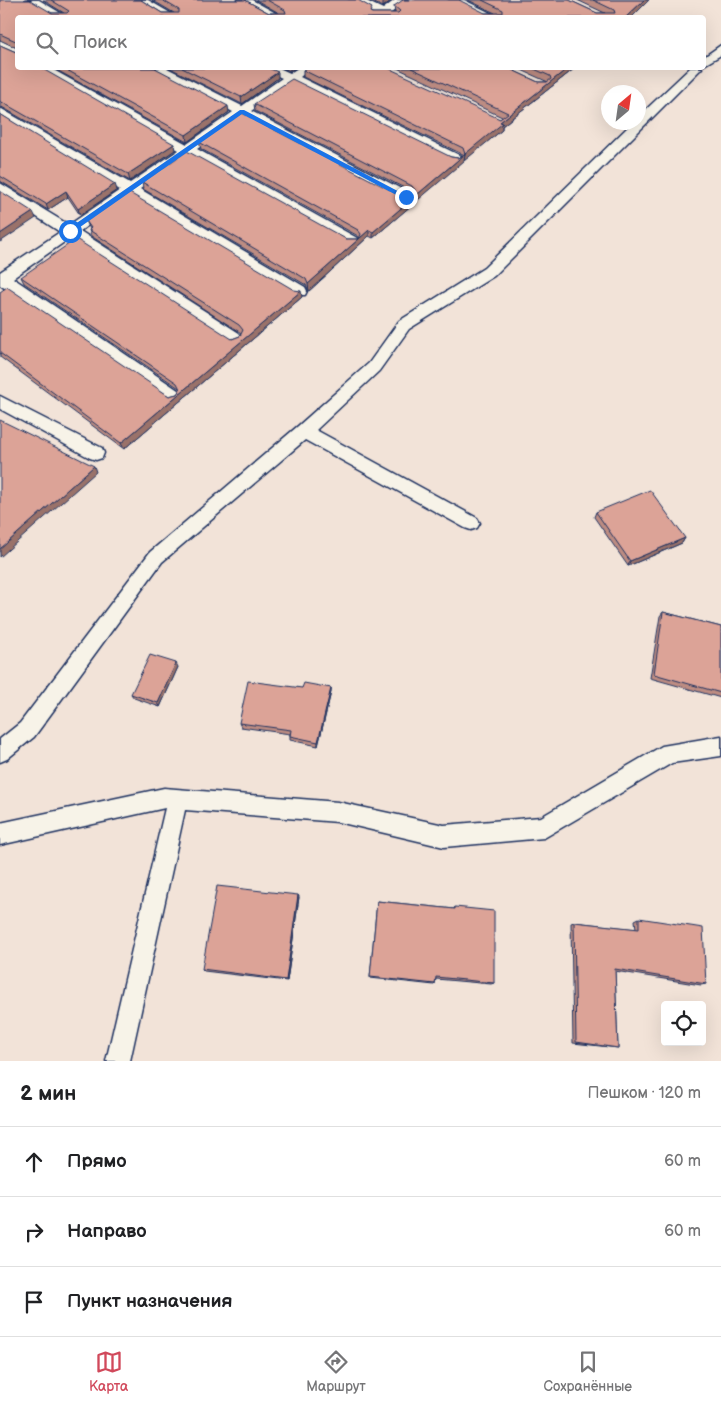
<!DOCTYPE html>
<html lang="ru">
<meta charset="utf-8">
<style>
:root{--surface:#fff;--page:#f6f6f6;--text:#202124;--muted:#757577;--line:#e0e0e0;--accent:#d1495b}
body{margin:0;font-family:"Balsamiq Sans",sans-serif;background:var(--page);color:var(--text)}
.controls{position:absolute;right:15px;bottom:15px;display:grid;overflow:hidden;border-radius:5px;box-shadow:0 5px 20px #0002}
.controls button{width:45px;height:45px;display:grid;place-items:center;padding:0;border:0;border-bottom:1px solid var(--line);background:var(--surface);color:var(--text);font:25px sans-serif}
.compass{position:absolute;left:601px;top:85px;width:45px;height:45px;border-radius:50%;background:var(--surface);box-shadow:0 5px 20px #0002;rotate:29deg}
.stop{position:absolute;width:15px;height:15px;margin:-11px;border:4px solid #1a73e8;border-radius:50%;background:#fff}
.stop.end{background:#1a73e8;border-color:#fff;box-shadow:0 1px 5px #0008}
.list{margin:0;padding:0;list-style:none}
h2{display:flex;justify-content:space-between;align-items:center;height:65px;margin:0;padding:0 20px;font-size:21px}
h2 small{font-size:16px;font-weight:400;color:var(--muted)}
.list li{display:grid;grid-template-columns:32px 1fr auto;gap:15px;align-items:center;box-sizing:border-box;height:70px;padding:0 20px;border-top:1px solid var(--line)}
.list b{display:block;font-size:19px;white-space:nowrap}
.list em{font-size:16px;font-style:normal;color:var(--muted)}
.icon{flex:none;width:28px;height:28px;fill:none;stroke:currentColor;stroke-width:2;stroke-linecap:round;stroke-linejoin:round}
.map{position:relative;flex:none;width:721px;height:1061px;overflow:hidden}
.search{position:absolute;background:var(--surface);box-shadow:0 5px 20px #0002;left:15px;right:15px;top:15px;height:55px;display:flex;align-items:center;gap:12px;box-sizing:border-box;padding:0 18px;border-radius:5px;color:var(--muted);font-size:19px}
.sheet{height:275px;background:var(--surface)}
nav{display:flex;justify-content:space-around;align-items:center;box-sizing:border-box;height:70px;border-top:1px solid var(--line);background:var(--surface);font-size:14px;color:var(--muted)}
nav a{display:grid;justify-items:center;gap:2px}
nav .on{color:var(--accent)}
.map>svg:first-child{display:block}
</style>
<div class="map">
<svg width="721" height="1061" viewBox="0 0 721 1061">
<rect width="100%" height="100%" fill="#f2e3d8"/>
<filter id="ink" filterUnits="userSpaceOnUse"><feTurbulence type="fractalNoise" baseFrequency=".02" numOctaves="2"/><feDisplacementMap in="SourceGraphic" scale="10" xChannelSelector="R" yChannelSelector="G"/><feConvolveMatrix kernelMatrix="1 2 1 2 8 2 1 2 1" color-interpolation-filters="sRGB"/></filter>
<g filter="url(#ink)">
<g fill="none" stroke-linecap="round" stroke-linejoin="round">
<g stroke="#1b2f5e" stroke-width="3">
<g id="lane">
<polygon points="25,0 39,0 69,18 55,18"/>
<polygon points="134,0 148,0 179,18 164,18"/>
<polygon points="237,0 252,0 285,18 270,18"/>
<polygon points="349,0 364,0 383,9 395,0 408,0 391,13 398,18 372,18 375,14"/>
<polygon points="449,0 464,0 501,18 485,18"/>
<polygon points="0,40 18,49 18,57 0,49"/>
<polygon points="721,45 721,55 704,65 704,57"/>
<polygon points="36,68 50,68 187,144 233,112 155,71 153,68 167,68 242,106 282,78 267,71 265,68 279,68 290,73 298,68 311,68 300,77 461,156 463,159 456,163 451,162 292,83 251,111 411,194 413,197 411,200 401,200 243,117 197,149 357,238 359,241 357,244 347,244 188,155 140,189 305,287 307,291 305,295 295,295 130,196 80,231 239,333 242,337 239,341 234,343 70,238 13,278 178,390 180,394 178,398 172,400 0,285 0,272 60,232 0,193 0,183 69,225 120,190 0,117 0,108 130,183 179,150"/>
<polygon points="690,68 702,68 494,276 409,329 379,371 316,430 477,518 480,523 477,528 471,530 465,528 305,440 162,562 34,737 7,759 0,762 0,739 20,723 150,552 298,426 369,363 399,321 484,268 633,122 638,122 638,117"/>
<polygon points="0,396 102,448 104,453 102,458 96,460 90,458 0,409"/>
<polygon points="721,736 721,756 672,763 544,838 444,847 338,822 185,810 130,1061 106,1061 165,808 0,845 0,823 164,788 338,802 444,825 541,817 662,746"/>
</g>
</g>
<use href="#lane" fill="#f7f3e8" fill-rule="evenodd"/>
</g>
<g fill="#bd8c82" stroke="#1b2f5e">
<polygon points="0,0 52,13 64,13 43,0 141,0 162,13 174,13 152,0 245,0 269,13 279,13 256,0 358,0 372,13 395,13 394,6 485,13 495,13 468,0 569,0 597,13 605,13 577,0 649,0 631,18 18,18 18,68 175,150 130,181 0,106 0,45 16,52 17,48 0,40"/>
<polygon points="368,0 392,0 383,7"/>
<polygon points="53,68 155,68 229,112 187,142"/>
<polygon points="170,68 268,68 278,78 242,104"/>
<polygon points="282,68 296,68 290,71"/>
<polygon points="397,68 508,68 538,82 548,82 517,68 575,68 502,126 502,130 464,160 373,238 369,236 309,291 306,285 143,189 142,182 346,239 359,239 359,238 358,236 201,149 199,142 400,195 413,195 412,192 255,111 254,104 451,157 458,158 462,156 462,154 303,77 303,70 500,119 502,117"/>
<polygon points="0,114 117,190 80,215 68,197 48,210 0,181"/>
<polygon points="86,221 302,297 124,449 0,357 0,292 169,396 177,394 180,390 179,388 24,283 21,277 232,339 240,336 241,333 91,236 89,230 90,229"/>
<polygon points="596,512 685,538 682,543 628,566 594,517"/>
<polygon points="663,612 721,627 721,698 650,678 660,616"/>
<polygon points="178,667 160,707 134,698 131,694"/>
<polygon points="302,688 331,688 331,692 318,746 290,740 290,734 241,727 239,723"/>
<polygon points="298,895 299,897 287,981 204,971 202,969"/>
<polygon points="377,901 454,909 455,907 494,983 491,984 436,979 435,984 434,985 370,978"/>
<polygon points="639,918 706,984 701,985 615,971 618,1048 573,1043 571,923 574,922 636,929 635,920"/>
</g>
<g fill="#9a726a" stroke="#1b2f5e">
<polygon points="383,0 392,0 383,7"/>
<polygon points="644,0 649,0 631,18 625,18"/>
<polygon points="290,68 296,68 290,71"/>
<polygon points="568,68 575,68 502,126 502,130 464,161 465,154 500,122"/>
<polygon points="278,72 278,78 242,104 241,97"/>
<polygon points="228,106 229,112 187,142 186,135"/>
<polygon points="174,144 175,150 130,181 128,174"/>
<polygon points="465,154 464,161 373,238 373,232"/>
<polygon points="115,184 117,190 80,215 78,209"/>
<polygon points="66,191 68,197 48,210 46,204"/>
<polygon points="33,212 36,218 0,242 0,234"/>
<polygon points="369,230 369,236 309,291 308,284"/>
<polygon points="301,291 302,297 124,449 121,443"/>
<polygon points="94,466 96,472 0,557 0,549"/>
<polygon points="685,538 682,543 628,566 630,561"/>
<polygon points="176,663 178,667 160,707 158,703"/>
<polygon points="331,688 331,692 318,746 318,742"/>
<polygon points="298,895 299,897 287,981 286,980"/>
</g>
<g fill="#dca397" stroke="#1b2f5e">
<polygon points="0,0 30,0 52,13 67,13 69,11 51,0 141,0 162,13 179,13 179,10 162,0 245,0 269,13 286,13 285,10 267,0 358,0 372,8 370,12 372,13 398,13 400,11 394,6 403,0 459,0 485,13 503,13 503,10 482,0 569,0 597,13 615,13 614,10 593,0 644,0 625,18 18,18 18,42 0,34"/>
<polygon points="18,44 18,68 41,68 174,144 128,174 0,101 0,45 16,52"/>
<polygon points="63,68 155,68 228,106 186,135"/>
<polygon points="182,68 268,68 278,72 241,97"/>
<polygon points="306,68 388,68 500,119 508,113 411,68 508,68 538,82 547,82 551,79 550,76 532,68 568,68 500,122 503,123 465,154 463,148 303,70"/>
<polygon points="292,79 451,157 458,158 465,154 373,232 369,230 308,284 306,279 142,182 187,151 346,239 359,239 361,234 358,230 199,142 242,113 400,195 413,195 415,190 412,186 254,104"/>
<polygon points="0,114 115,184 78,209 66,191 46,204 0,176"/>
<polygon points="0,191 33,212 0,234"/>
<polygon points="128,192 294,290 301,291 121,443 0,353 0,292 7,287 169,396 177,394 180,389 177,383 21,277 76,239 232,339 240,336 243,330 239,325 89,230 91,228 86,221"/>
<polygon points="0,420 94,466 0,549"/>
<polygon points="650,490 685,538 630,561 596,512"/>
<polygon points="663,612 721,627 721,693 654,674"/>
<polygon points="150,655 176,663 158,703 131,694"/>
<polygon points="248,681 302,688 304,683 331,688 318,742 290,736 291,730 239,723"/>
<polygon points="217,886 298,895 286,980 202,969"/>
<polygon points="377,901 455,909 455,907 494,911 494,983 436,977 435,984 370,977"/>
<polygon points="639,918 703,928 706,984 615,969 618,1048 576,1042 574,922 639,929"/>
</g>
</g>
<polygon fill="#1a73e8" points="240,110 244,110 409,197 404,199 242,114 73,232 68,232 68,229"/>
</svg>
<div class="controls">
<button><svg class="icon" aria-label="locate" viewBox="0 0 24 24"><circle cx="12" cy="12" r="6"/><path d="M12 2v4M12 18v4M2 12h4M18 12h4"/></svg></button>
</div>
<svg class="compass" viewBox="-18 -18 36 36"><path d="M0-13l5 13h-10z" fill="#e53935"/><path d="M0 13l5-13h-10z" fill="#757577"/></svg>
<div class="stop" style="left:70px;top:231px"></div>
<div class="stop end" style="left:406px;top:197px"></div>
<div class="search"><svg class="icon" aria-label="search" viewBox="0 0 24 24"><circle cx="10" cy="10" r="6"/><path d="M15 15l6 6"/></svg>Поиск</div>
</div>
<section class="sheet">
<h2>2 мин<small>Пешком · 120 m</small></h2>
<ul class="list">
<li><svg class="icon" aria-label="ahead" viewBox="0 0 24 24"><path d="M12 20V5M6 11l6-6 6 6"/></svg><div><b>Прямо</b></div><em>60 m</em></li>
<li><svg class="icon" aria-label="right" viewBox="0 0 24 24"><path d="M7 20v-9h11M14 6l5 5-5 5"/></svg><div><b>Направо</b></div><em>60 m</em></li>
<li><svg class="icon" aria-label="arrive" viewBox="0 0 24 24"><path d="M6 21V4h12l-3 4 3 4H6"/></svg><div><b>Пункт назначения</b></div></li>
</ul>
</section>
<nav>
<a class="on"><svg class="icon" aria-label="map" viewBox="0 0 24 24"><path d="M3 6l6-2 6 2 6-2v14l-6 2-6-2-6 2zM9 4v14M15 6v14"/></svg>Карта</a>
<a><svg class="icon" aria-label="directions" viewBox="0 0 24 24"><path d="M12 3l9 9-9 9-9-9zM9 14v-3h6M13 9l2 2-2 2"/></svg>Маршрут</a>
<a><svg class="icon" aria-label="saved" viewBox="0 0 24 24"><path d="M7 4h10v16l-5-4-5 4z"/></svg>Сохранённые</a>
</nav>
